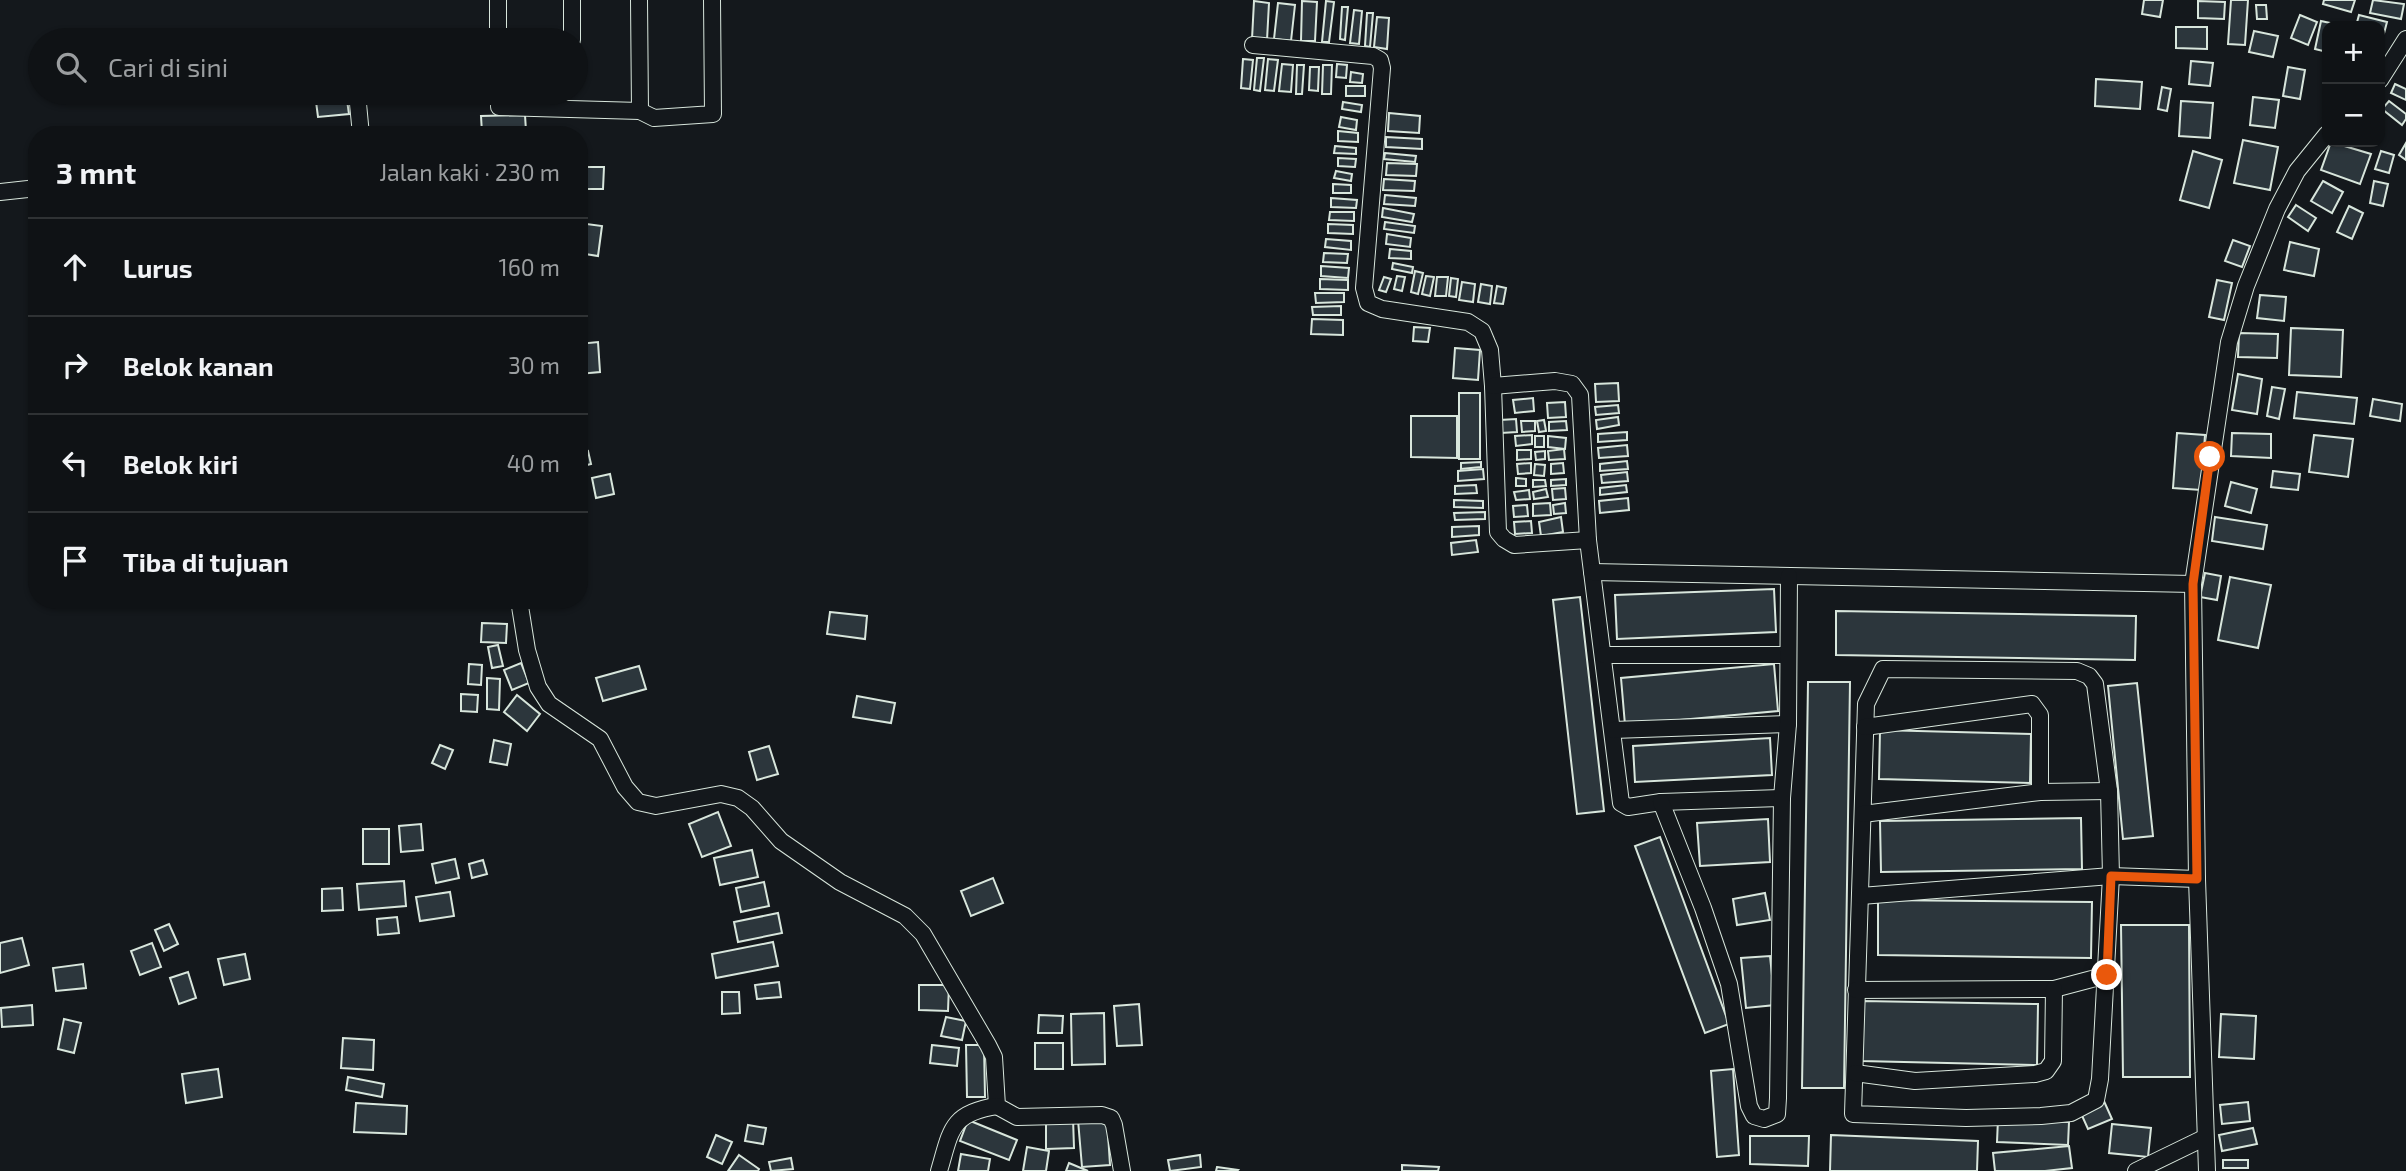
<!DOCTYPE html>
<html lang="id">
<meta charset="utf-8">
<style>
:root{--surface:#0f1215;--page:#1d2022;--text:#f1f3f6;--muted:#9b9ea0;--line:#2f3234}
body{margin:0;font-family:"Exo 2",sans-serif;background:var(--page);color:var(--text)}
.controls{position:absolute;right:21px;top:21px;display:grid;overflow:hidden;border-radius:14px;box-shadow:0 2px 5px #0004}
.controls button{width:63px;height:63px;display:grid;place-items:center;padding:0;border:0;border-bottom:2px solid var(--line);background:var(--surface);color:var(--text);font:35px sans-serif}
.stop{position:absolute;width:21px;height:21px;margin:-16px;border:5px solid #ea580c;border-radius:50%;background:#fff}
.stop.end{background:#ea580c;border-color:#fff;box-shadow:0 2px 7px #0008}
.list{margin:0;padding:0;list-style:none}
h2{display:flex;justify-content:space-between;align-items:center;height:91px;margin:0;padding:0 28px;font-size:30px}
h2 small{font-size:23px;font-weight:400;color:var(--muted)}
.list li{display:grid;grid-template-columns:46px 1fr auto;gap:21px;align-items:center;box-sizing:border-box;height:98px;padding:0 28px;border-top:2px solid var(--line)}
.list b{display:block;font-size:26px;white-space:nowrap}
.list em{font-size:23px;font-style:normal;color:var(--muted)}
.icon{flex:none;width:38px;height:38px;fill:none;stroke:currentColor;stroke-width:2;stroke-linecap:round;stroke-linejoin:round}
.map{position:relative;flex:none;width:2406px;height:1171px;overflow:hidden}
.search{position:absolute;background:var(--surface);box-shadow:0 2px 5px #0004;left:28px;top:28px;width:560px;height:77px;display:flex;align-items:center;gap:18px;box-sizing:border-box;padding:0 24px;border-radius:38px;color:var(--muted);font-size:26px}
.panel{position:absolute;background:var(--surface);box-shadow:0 2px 5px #0004;left:28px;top:126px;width:560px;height:483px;border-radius:28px}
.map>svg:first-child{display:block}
</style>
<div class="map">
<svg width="2406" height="1171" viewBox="0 0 2406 1171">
<rect width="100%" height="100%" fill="#14181c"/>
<g fill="#2c363c" stroke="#d8e6dc" stroke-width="2">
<polygon points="2144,0 2163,0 2160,17 2142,14"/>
<polygon points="2231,0 2248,0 2245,45 2228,44"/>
<polygon points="2324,0 2355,0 2351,12 2323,4"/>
<polygon points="2373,0 2404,4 2401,19 2370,13"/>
<polygon points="1254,1 1269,3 1267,40 1252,39"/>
<polygon points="1302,1 1317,2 1315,41 1301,41"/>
<polygon points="1326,1 1334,2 1329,42 1322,42"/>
<polygon points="2198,1 2225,2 2224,19 2198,18"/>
<polygon points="1278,3 1295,5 1291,41 1274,39"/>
<polygon points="2256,5 2266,5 2267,19 2257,19"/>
<polygon points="1342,7 1348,7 1345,40 1340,39"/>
<polygon points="1354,10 1362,11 1359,44 1350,43"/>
<polygon points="1367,13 1373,13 1370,47 1365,46"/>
<polygon points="2300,15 2317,22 2308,45 2291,38"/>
<polygon points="2359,15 2387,22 2381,45 2380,26 2356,26"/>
<polygon points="1377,17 1389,18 1387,49 1374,47"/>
<polygon points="2321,21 2344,26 2327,26 2327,52 2315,49"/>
<polygon points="2176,27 2207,27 2207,49 2176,48"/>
<polygon points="2254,31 2278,36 2273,57 2249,52"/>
<polygon points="1257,58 1264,58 1260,91 1254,90"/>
<polygon points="1243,59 1253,60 1250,89 1241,88"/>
<polygon points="1268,59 1278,60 1274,91 1265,90"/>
<polygon points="2191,61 2213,63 2210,86 2189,84"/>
<polygon points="1282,64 1293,65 1291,92 1279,91"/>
<polygon points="1337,64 1347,65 1346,78 1336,77"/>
<polygon points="1297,65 1304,65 1302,94 1296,94"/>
<polygon points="1323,65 1332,65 1331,94 1322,94"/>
<polygon points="1310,67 1319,67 1318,91 1309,90"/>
<polygon points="2288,67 2305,70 2300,99 2283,96"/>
<polygon points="1351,72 1363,74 1362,83 1350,82"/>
<polygon points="2096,79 2142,82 2140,109 2095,106"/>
<polygon points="2395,84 2406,89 2406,100 2391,93"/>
<rect x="1346" y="86" width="19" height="10"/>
<polygon points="2162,87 2171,89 2167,111 2158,109"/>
<polygon points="346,93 349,114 318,117 315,94"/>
<polygon points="2253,97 2279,100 2275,128 2250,125"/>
<polygon points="2181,101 2213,103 2210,138 2179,136"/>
<polygon points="2389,101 2406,114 2406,119 2402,125 2382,109"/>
<polygon points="1343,102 1362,105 1361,112 1342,109"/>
<polygon points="1389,113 1420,116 1419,133 1388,131"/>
<polygon points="525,115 526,131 482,133 481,116"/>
<polygon points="1341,117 1357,120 1356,130 1339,127"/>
<polygon points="411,131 411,135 392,135 392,133"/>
<polygon points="1338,131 1358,133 1358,142 1338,141"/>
<polygon points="1386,137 1422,139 1422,149 1386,147"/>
<polygon points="2243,140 2278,147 2270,190 2234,183"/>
<polygon points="2331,142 2371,154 2360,184 2321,170"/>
<polygon points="2406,143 2406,160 2399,155"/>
<polygon points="1335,146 1356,148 1356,154 1334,153"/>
<polygon points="2193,151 2222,160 2209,208 2180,200"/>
<polygon points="2381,151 2394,155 2389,173 2375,169"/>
<polygon points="1385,153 1416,156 1415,162 1384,159"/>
<polygon points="1338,158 1356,159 1355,167 1338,166"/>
<polygon points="1387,163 1417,164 1416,176 1386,175"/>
<polygon points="579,167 604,167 603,189 579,189"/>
<polygon points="1336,171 1352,174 1351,181 1334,178"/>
<polygon points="1384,179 1415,181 1414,191 1383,190"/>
<polygon points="2323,181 2343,192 2332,213 2311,201"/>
<polygon points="2374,181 2388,184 2383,206 2370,203"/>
<polygon points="1333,184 1351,185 1351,193 1333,193"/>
<polygon points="1385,195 1416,198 1415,206 1384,204"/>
<polygon points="1331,198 1357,200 1356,208 1331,207"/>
<polygon points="2296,205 2316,218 2308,231 2288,217"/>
<polygon points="2349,206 2363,213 2352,239 2337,232"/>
<polygon points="1383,208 1414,214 1412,222 1382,217"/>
<polygon points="1330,212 1354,212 1354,221 1329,220"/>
<polygon points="1385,222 1415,226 1414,233 1384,229"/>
<polygon points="579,223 602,226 598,256 579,253"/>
<polygon points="1328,224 1353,225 1353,234 1328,233"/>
<polygon points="1387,234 1411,238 1410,247 1386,244"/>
<polygon points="1326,239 1351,241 1351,250 1325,247"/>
<polygon points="2233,240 2250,246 2242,267 2225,261"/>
<polygon points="2290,242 2319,249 2314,276 2284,270"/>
<polygon points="1390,249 1411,251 1411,259 1389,258"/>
<polygon points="1324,253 1348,254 1347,263 1323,262"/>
<polygon points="1393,263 1413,267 1412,273 1392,269"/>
<polygon points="1321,266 1349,268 1348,278 1321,276"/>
<polygon points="1415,271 1423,273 1418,294 1411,292"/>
<polygon points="1397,276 1405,277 1402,291 1394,289"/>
<polygon points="1426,276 1434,277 1430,296 1422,294"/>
<polygon points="1384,277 1391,279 1386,292 1379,290"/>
<polygon points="1437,277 1448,277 1446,296 1435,296"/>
<polygon points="1451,278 1458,279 1456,297 1449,296"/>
<polygon points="1320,279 1348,280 1348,290 1320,289"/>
<polygon points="2217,280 2232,283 2224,320 2209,317"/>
<polygon points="1462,282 1475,284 1473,302 1459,300"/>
<polygon points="1481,284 1492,286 1490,304 1478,302"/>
<polygon points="1497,286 1506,288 1503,304 1494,303"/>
<polygon points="1315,293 1344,293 1344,302 1316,303"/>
<polygon points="2260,295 2286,297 2284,321 2257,318"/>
<polygon points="1341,306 1341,315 1313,315 1312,307"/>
<polygon points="1312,319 1343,320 1343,335 1311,334"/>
<polygon points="1414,327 1430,328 1428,342 1413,341"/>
<polygon points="2291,328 2343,330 2341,377 2289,375"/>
<polygon points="2239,333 2278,334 2277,358 2238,357"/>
<polygon points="598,342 600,372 579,374 579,344"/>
<polygon points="1455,348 1480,350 1478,380 1453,378"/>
<polygon points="2238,374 2262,379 2257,414 2232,410"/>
<polygon points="1618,383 1619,401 1596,402 1595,384"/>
<polygon points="2272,387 2285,389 2279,419 2267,416"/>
<polygon points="2297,392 2357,398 2354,424 2294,418"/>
<rect x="1459" y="393" width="21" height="66"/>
<polygon points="1533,398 1534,411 1515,413 1513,400"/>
<polygon points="2373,399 2402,404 2400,421 2370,416"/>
<polygon points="1565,402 1566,417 1548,418 1547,403"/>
<polygon points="1618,405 1619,413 1596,415 1595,407"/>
<polygon points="1411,416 1457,416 1457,458 1411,457"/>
<polygon points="1618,417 1619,425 1597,429 1596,420"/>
<polygon points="1516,419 1517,432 1501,433 1500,420"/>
<polygon points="1544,420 1546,431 1539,432 1537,421"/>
<polygon points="1521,421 1535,421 1535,431 1522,432"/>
<polygon points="1566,421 1567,430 1549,431 1549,422"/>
<polygon points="1627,432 1627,440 1598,442 1598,434"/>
<polygon points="2177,433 2205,435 2201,490 2173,488"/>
<polygon points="2232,433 2271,434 2271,458 2231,456"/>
<polygon points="1532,435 1532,444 1516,446 1515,436"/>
<polygon points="2314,435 2353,439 2348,477 2309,472"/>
<rect x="1535" y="436" width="9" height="11"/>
<polygon points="1548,436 1566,438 1565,449 1548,447"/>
<polygon points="1627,445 1628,456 1599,458 1598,448"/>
<polygon points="1564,449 1565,459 1549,460 1548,451"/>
<polygon points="1517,450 1531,450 1531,459 1517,460"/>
<polygon points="588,451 591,464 579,467 579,453"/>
<polygon points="1545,451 1545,459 1536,460 1535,452"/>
<polygon points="1627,461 1628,469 1600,471 1600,464"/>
<polygon points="1481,462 1481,467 1461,469 1461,463"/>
<polygon points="1531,463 1531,473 1518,474 1517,464"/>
<polygon points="1563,463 1564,473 1551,474 1551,464"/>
<polygon points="1535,464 1545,465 1544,476 1534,475"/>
<polygon points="1483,469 1484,479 1458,481 1458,471"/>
<polygon points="2273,471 2300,474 2298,490 2271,487"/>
<polygon points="1627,472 1628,481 1602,483 1601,475"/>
<polygon points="579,474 585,499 579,500"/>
<polygon points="610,474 614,494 596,498 592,478"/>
<polygon points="1516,478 1526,479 1526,486 1516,486"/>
<polygon points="1566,479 1566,485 1551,486 1551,480"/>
<polygon points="1533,480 1545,480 1546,486 1533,487"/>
<polygon points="2231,482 2257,489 2251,513 2225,506"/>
<polygon points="1476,485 1477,493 1455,494 1455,486"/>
<polygon points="1626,485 1627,492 1600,495 1600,488"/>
<polygon points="1565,488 1566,499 1553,500 1552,489"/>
<polygon points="1546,489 1548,497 1534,499 1533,492"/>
<polygon points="1529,490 1530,499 1516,500 1514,492"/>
<polygon points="1628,498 1629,510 1600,513 1599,501"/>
<polygon points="1454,500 1483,501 1483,508 1454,507"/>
<polygon points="1550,503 1551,515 1533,516 1533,504"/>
<polygon points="1565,503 1566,513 1554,514 1553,505"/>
<polygon points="1527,505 1528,516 1514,517 1513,506"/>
<polygon points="1485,512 1485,519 1455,520 1454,513"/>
<polygon points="1561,517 1563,532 1541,536 1539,522"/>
<polygon points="2215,517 2267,525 2263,549 2212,541"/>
<polygon points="1531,521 1532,533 1515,534 1514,522"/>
<polygon points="1479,526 1479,535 1452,537 1452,527"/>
<polygon points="1476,540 1478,552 1452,555 1451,543"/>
<polygon points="2205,573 2221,576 2217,600 2200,597"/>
<polygon points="2230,577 2271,585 2258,648 2218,640"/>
<polygon points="1774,589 1776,632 1617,639 1615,595"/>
<polygon points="1580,597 1604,811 1577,814 1553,600"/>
<polygon points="1836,611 2136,616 2135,660 1836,655"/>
<polygon points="830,612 867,616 865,639 827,634"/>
<polygon points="482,623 507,624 506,643 481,642"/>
<polygon points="498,645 503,666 492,668 488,647"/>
<polygon points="521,663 529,683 512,690 504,670"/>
<polygon points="469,664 482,665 481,685 468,684"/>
<polygon points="1774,664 1778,711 1625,725 1621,678"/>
<polygon points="639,666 646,689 603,701 596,678"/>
<polygon points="487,678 500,679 499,710 487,709"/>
<polygon points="1808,682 1850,682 1844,1088 1802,1088"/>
<polygon points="2137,683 2153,836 2123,839 2108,686"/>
<polygon points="461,694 478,695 477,712 461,711"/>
<polygon points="517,695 540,714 527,731 504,712"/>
<polygon points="857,696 895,703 891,723 853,717"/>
<polygon points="1880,730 2031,734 2030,783 1879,779"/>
<polygon points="1770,738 1772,775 1635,782 1633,746"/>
<polygon points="494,740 511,744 507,765 490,762"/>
<polygon points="440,745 453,750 445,769 432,763"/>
<polygon points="769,746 778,774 757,780 749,752"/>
<polygon points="718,812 731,846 702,857 689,824"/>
<polygon points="2081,818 2082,869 1881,872 1880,821"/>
<polygon points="1768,819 1770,862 1700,866 1697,823"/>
<polygon points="421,824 423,850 401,852 399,826"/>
<rect x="363" y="829" width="26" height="35"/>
<polygon points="1660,837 1729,1024 1705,1033 1635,846"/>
<polygon points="752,850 758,877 720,885 714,858"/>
<polygon points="455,859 459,878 436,883 432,864"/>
<polygon points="483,860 487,874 472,878 469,864"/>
<polygon points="993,878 1003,903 971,916 961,891"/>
<polygon points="404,881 406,906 359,910 357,884"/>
<polygon points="764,882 769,906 741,912 736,888"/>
<polygon points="342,888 343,910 322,911 322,889"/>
<polygon points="450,892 454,916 420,921 416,897"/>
<polygon points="1765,893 1770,920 1737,925 1733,899"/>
<polygon points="1878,900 2092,902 2091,958 1878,955"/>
<polygon points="778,913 782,933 738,942 734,922"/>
<polygon points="397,917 399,933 378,935 377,919"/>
<polygon points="169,924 178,944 164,951 155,930"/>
<polygon points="2121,925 2189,925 2190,1077 2123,1077"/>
<polygon points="22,938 29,965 0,973 0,943"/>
<polygon points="773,942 778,966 716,978 712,954"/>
<polygon points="152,943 161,967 140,975 131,951"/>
<polygon points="245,954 250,979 224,985 218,959"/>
<polygon points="1770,956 1775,1005 1746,1008 1741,958"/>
<polygon points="83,964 86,988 56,991 53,968"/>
<polygon points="188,972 196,998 179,1004 170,978"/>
<polygon points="779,982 781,997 757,999 755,985"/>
<polygon points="919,985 949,985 948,1011 919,1010"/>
<polygon points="722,992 739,992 740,1013 722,1014"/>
<polygon points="1862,1001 2038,1004 2037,1065 1861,1061"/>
<polygon points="1139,1004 1142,1045 1117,1046 1114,1006"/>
<polygon points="32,1005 33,1025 2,1027 1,1008"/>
<polygon points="1104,1013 1105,1064 1072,1065 1071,1014"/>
<polygon points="2221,1014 2256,1016 2254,1059 2219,1057"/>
<polygon points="1039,1015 1063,1016 1062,1033 1038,1033"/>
<polygon points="946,1017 966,1021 962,1040 941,1036"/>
<polygon points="64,1019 81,1023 74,1053 58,1049"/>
<polygon points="343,1038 374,1040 373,1070 341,1068"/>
<rect x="1035" y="1043" width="28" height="26"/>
<polygon points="932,1045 959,1048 957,1066 930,1063"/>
<polygon points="966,1045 984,1045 985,1097 967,1097"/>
<polygon points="218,1069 222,1097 186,1103 182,1074"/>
<polygon points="1733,1069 1739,1155 1717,1157 1711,1071"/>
<polygon points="348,1077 384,1084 382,1097 346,1090"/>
<polygon points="2103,1099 2112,1119 2088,1129 2079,1109"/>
<polygon points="2248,1102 2250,1121 2222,1124 2220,1105"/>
<polygon points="356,1103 407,1106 406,1134 354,1132"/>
<polygon points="1073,1118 1074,1148 1046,1149 1046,1119"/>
<polygon points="1107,1118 1110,1165 1082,1167 1078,1120"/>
<polygon points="1998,1119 2069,1122 2068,1145 1997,1142"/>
<polygon points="968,1120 1017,1140 1009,1160 960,1141"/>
<polygon points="2112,1124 2151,1128 2148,1157 2109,1153"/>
<polygon points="748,1125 766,1128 763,1144 745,1141"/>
<polygon points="2253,1128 2257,1144 2222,1151 2219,1135"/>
<polygon points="716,1135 732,1142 722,1164 707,1157"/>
<polygon points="1831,1135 1978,1141 1977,1171 1830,1171"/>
<polygon points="1750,1136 1809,1136 1808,1166 1750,1164"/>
<polygon points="2069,1146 2072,1168 2045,1171 1995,1171 1993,1153"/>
<polygon points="1027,1147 1049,1151 1046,1171 1023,1171"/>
<polygon points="961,1154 990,1159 988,1171 958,1171"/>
<polygon points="739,1155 759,1169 758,1171 728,1171"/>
<polygon points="1200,1155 1201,1167 1170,1171 1168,1160"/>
<polygon points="791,1158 793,1169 771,1171 769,1162"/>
<rect x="2223" y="1160" width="25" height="8"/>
<polygon points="1069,1163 1088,1171 1066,1171"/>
<polygon points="1402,1165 1439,1167 1438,1171 1402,1171"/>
<polygon points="1217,1167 1238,1170 1237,1171 1216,1171"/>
</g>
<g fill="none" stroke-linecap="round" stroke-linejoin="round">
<g stroke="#d8e6dc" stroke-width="18">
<g id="street">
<polyline points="639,0 640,111"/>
<polyline points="498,40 498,0"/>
<polyline points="572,40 572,0"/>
<polyline points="1253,45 1373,56 1380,60 1382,68 1364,288 1368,303 1382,309 1468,322 1482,331 1490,350 1493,386 1498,532 1504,539 1514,545 1588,540"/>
<polyline points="2380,80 2406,39"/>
<polyline points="357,93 361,135"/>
<polyline points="499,93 499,107 640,111 654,118 713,114 712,0"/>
<polyline points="0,192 37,188"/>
<polyline points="1493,386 1555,381 1572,384 1580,395 1588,540 1621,803 1628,807 1661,802 1782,798"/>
<polyline points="1592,572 2193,584"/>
<polyline points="519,600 527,650 538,687 549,704 600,739 625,787 638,802 656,806 721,794 738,798 752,808 781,841 840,882 905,916 923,934 988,1045 994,1057 997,1106 1017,1117 1102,1115 1111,1118 1114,1125 1122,1171"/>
<polyline points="1604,655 1788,655"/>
<polygon points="1883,669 2077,671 2089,676 2095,684 2109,791 2111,876 2100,1079 2096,1100 2071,1113 2041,1116 1966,1118 1853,1114 1866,704"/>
<polyline points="1865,727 2032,704 2040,715 2040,792"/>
<polyline points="1613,730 1788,724"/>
<polyline points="1661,802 1703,908 1729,984 1749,1106 1754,1116 1764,1119 1777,1114 1778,1098 1782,798 1788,724 1789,576"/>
<polyline points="1863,814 2040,792 2109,791"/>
<polyline points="1861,896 2111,876 2197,879"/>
<polyline points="1856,990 2054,989 2107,975"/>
<polyline points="1855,1073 1915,1081 2035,1074 2046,1071 2053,1061 2054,989"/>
<path d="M939 1171C951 1131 950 1113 997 1106"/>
<polyline points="2136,1171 2204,1138"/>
<polyline points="2207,1171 2197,879 2193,584 2229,342 2246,286 2277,209 2297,171 2327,134"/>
</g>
</g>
<use href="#street" stroke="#14181c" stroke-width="16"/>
</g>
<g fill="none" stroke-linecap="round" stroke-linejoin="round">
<polyline stroke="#ea580c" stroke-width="9" points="2107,975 2111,876 2197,879 2193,584 2210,457"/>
</g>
</svg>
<div class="controls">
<button>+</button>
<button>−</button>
</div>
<div class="stop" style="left:2210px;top:457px"></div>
<div class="stop end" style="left:2107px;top:975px"></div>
<div class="search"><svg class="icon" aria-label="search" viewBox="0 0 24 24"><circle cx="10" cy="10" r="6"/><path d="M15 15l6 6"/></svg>Cari di sini</div>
<section class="panel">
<h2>3 mnt<small>Jalan kaki · 230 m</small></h2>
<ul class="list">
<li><svg class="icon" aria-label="ahead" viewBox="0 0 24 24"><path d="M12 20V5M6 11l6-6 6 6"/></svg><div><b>Lurus</b></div><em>160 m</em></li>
<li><svg class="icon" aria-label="right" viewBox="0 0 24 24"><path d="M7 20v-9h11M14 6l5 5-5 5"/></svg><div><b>Belok kanan</b></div><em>30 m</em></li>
<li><svg class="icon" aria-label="left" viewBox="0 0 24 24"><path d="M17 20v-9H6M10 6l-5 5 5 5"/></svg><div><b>Belok kiri</b></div><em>40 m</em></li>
<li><svg class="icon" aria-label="arrive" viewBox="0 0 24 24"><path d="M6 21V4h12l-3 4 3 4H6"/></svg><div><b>Tiba di tujuan</b></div></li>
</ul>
</section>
</div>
